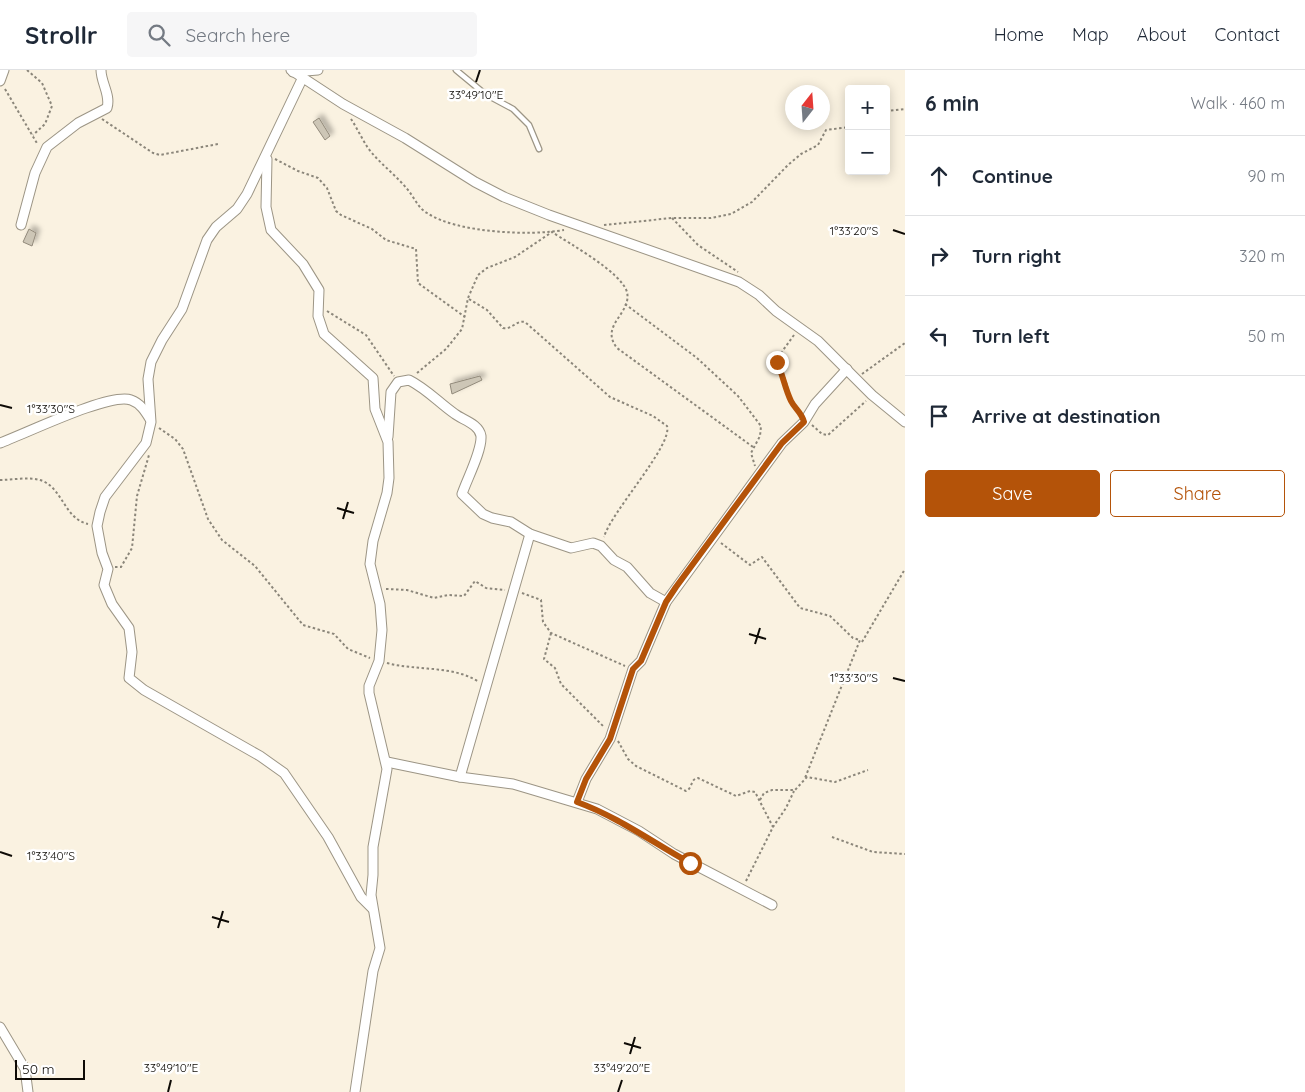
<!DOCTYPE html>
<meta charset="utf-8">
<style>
:root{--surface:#fff;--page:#f6f6f7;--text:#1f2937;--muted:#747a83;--line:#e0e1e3;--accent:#b45309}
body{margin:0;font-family:Quicksand,sans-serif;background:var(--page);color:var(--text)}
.controls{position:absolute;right:15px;top:15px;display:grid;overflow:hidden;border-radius:5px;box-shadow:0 2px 12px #0003}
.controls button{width:45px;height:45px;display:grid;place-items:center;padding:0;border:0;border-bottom:1px solid var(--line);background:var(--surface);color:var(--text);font:25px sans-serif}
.compass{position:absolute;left:785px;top:15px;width:45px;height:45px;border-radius:50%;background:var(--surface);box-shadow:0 2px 12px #0003;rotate:17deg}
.scale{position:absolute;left:15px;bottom:12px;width:70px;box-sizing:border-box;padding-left:5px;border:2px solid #0e0b06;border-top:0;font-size:14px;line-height:18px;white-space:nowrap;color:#0e0b06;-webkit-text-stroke:4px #fff;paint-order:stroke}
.stop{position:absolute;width:15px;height:15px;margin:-11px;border:4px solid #b45309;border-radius:50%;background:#fff}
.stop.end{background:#b45309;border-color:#fff;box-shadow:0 1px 5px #0008}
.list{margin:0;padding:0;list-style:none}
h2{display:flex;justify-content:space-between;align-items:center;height:65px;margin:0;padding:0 20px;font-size:21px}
h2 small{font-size:16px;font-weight:400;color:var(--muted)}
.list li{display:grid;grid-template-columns:32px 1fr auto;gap:15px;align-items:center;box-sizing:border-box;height:80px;padding:0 20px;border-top:1px solid var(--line)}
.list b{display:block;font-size:19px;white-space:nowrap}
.list em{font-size:16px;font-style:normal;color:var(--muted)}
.actions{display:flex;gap:10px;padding:15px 20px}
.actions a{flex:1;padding:11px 0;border:1px solid var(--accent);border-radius:5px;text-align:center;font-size:18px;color:var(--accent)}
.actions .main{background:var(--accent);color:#fff}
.icon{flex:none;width:28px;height:28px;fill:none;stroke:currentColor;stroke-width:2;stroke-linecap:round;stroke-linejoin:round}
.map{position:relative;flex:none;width:905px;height:1022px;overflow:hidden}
header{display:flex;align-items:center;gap:30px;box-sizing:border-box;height:70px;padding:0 25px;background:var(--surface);border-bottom:1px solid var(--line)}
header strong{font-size:24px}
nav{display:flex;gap:28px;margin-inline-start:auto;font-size:18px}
.search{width:350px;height:45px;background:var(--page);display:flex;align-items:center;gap:12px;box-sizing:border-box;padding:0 18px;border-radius:5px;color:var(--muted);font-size:19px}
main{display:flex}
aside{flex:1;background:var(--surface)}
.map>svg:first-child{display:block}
</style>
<header>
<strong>Strollr</strong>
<div class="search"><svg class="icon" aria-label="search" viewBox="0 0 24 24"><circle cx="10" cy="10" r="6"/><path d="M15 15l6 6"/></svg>Search here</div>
<nav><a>Home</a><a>Map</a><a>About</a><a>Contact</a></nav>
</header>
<main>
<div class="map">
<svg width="905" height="1022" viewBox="0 0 905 1022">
<defs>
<filter id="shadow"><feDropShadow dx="4" dy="-4" stdDeviation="2.5" flood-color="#0004"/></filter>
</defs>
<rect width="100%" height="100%" fill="#faf2e1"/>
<g fill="#cdc6b6" stroke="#928a7b" filter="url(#shadow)">
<polygon points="319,48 330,66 325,70 313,52"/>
<polygon points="29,159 36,163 32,176 23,172"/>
<polygon points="480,306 482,310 452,324 450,314"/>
</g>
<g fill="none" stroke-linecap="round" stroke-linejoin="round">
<g stroke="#9c9585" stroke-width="7">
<polyline id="service" points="456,0 485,24 513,39 529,55 539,79"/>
</g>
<g stroke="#9c9585" stroke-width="11">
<g id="minor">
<polyline points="291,0 343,34 405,68 475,112 504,127 549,145 739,212 759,225 776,241 818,271 872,325 905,352"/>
<polyline points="293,2 318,0"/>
<polyline points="303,7 247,124 237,139 216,157 207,170 182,239 162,270 151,292 148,309 151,352 146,373 105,427 100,442 97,456 102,483 108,499 104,515 112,534 129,558 132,582 129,608 144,620 260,686 284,703 328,767 361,827 372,838"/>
<polyline points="0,11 4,0"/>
<polyline points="267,89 266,137 271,160 303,194 319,220 318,246 324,264 373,308 375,339 388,372 389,408 387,423 373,471 370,494 380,534 382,560 379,591 369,616 369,623 387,699 373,777 373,805 371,825 380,878 373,901 355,1022"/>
<path d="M21 155 35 103 47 77 78 53 107 38C111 25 101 13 101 0"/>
<path d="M388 367 391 322 398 312 409 310C427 319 439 333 455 344 463 350 479 354 481 366 482 381 467 409 462 424L483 444 492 448 511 452 530 464 571 478 593 473 601 476 614 490 627 497 650 523 666 532"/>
<path d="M0 373C25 364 110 322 131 330 140 333 145 341 150 349"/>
<polyline points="387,692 460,707 513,714 597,739 639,761 674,784 772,835"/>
<polyline points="460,707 530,464"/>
<polyline points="577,732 586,709 610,669 633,599 641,591 666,532 782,373 804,352 815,334 847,299"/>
<polyline points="0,957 25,999 28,1022"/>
</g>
</g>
<g stroke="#8b867a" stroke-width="2" stroke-dasharray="2.5 2.5" stroke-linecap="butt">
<polyline points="27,0 42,13 52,36 45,54 33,65"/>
<polyline points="5,19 38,75"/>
<polyline points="886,41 905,39"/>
<polyline points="102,49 153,83 160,85 218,74"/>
<path d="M351 49C357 58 362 69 368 78 380 94 396 105 408 120 414 127 418 138 427 143 457 163 530 166 564 160"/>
<polyline points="275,89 298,101 318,108 327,118 336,141 341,145 372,159 386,170 416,179 418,213 465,247"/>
<polyline points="672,148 698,175 738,202"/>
<polyline points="604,155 672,148 711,148 731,144 752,132 788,95 801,84 818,75 826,60 849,57"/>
<path d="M469 229 487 240 503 258C512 260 516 250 525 252L610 327 653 346 667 356C673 375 611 442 604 467"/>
<polyline points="625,234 697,288 738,326 761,356 760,366 751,383 755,396"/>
<polyline points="327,241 366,265 394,306"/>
<polyline points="794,265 776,290 785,309 792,333 800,342"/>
<path d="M417 303 446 279 462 259 468 228 478 205 487 198 515 187 552 162C570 174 621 202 627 222 632 244 599 255 617 278L753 377"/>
<polyline points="862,304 905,273"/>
<polyline points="812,355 822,364 828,365 866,331"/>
<polyline points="159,358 175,369 183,379 208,449 222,470 255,496 303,555 334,564 348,579 370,588"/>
<path d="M0 410C14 410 30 406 43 411 63 420 65 449 88 454"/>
<polyline points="721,473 750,495 762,487 800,538 830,546 853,568 860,570 805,708"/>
<polyline points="115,497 121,497 132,478 137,426 149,385"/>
<polyline points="386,519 407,520 434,528 448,525 464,526 475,511 486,518 505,520"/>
<polyline points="522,523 541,530 543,552 551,563 625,596"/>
<polyline points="551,563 544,589 555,598 561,614 604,657"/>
<polyline points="862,572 905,499"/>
<path d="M387 593C416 601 453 595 479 612"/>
<path d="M618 671 628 689 636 696 686 721C693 718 690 709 698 708L736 726 750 721 755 722 773 757"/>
<polyline points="760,730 764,723 772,720 795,720 807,707 835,712 868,700"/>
<polyline points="832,767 873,782 905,784"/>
<polyline points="746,811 773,757 786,738 794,721"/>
</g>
<use href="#service" stroke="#fff" stroke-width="4.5"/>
<use href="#minor" stroke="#fff" stroke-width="9"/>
</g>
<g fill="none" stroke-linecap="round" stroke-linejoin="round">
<path stroke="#b45309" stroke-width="6" d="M690 793C652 772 618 747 577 732L586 709 610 669 633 599 641 591 666 532 676 517 782 373 804 352C802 343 795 339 791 331 785 319 783 305 777 292"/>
</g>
<path fill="none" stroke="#0e0b06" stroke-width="2" d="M476 12 480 0M893 160 905 164M0 335 12 338M337 438 354 443M343 449 348 432M749 564 766 569M755 574 760 558M893 608 905 611M0 782 12 786M212 847 229 852M218 858 223 841M624 973 641 978M630 984 635 967M168 1022 171 1010M618 1022 622 1010"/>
<g font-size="12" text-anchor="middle" fill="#0e0b06" stroke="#fff" stroke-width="5" stroke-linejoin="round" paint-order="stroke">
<text x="476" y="29">33°49'10"E</text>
<text x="854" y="165">1°33'20"S</text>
<text x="51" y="343">1°33'30"S</text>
<text x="854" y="612">1°33'30"S</text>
<text x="51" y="790">1°33'40"S</text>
<text x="171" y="1002">33°49'10"E</text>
<text x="622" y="1002">33°49'20"E</text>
</g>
</svg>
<div class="controls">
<button>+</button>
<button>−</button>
</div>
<svg class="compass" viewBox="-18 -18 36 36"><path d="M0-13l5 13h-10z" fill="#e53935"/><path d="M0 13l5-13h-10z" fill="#747a83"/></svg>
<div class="scale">50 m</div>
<div class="stop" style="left:690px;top:793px"></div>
<div class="stop end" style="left:777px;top:292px"></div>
</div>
<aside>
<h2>6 min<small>Walk · 460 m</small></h2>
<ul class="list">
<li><svg class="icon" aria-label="ahead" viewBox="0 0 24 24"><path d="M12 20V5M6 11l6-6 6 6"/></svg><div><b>Continue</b></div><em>90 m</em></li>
<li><svg class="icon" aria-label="right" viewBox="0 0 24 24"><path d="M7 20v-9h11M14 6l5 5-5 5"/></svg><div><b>Turn right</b></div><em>320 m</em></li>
<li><svg class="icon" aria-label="left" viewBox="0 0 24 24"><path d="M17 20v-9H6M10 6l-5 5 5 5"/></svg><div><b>Turn left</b></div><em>50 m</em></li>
<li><svg class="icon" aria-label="arrive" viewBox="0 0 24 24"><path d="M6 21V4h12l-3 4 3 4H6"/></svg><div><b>Arrive at destination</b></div></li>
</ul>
<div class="actions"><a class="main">Save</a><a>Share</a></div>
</aside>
</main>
